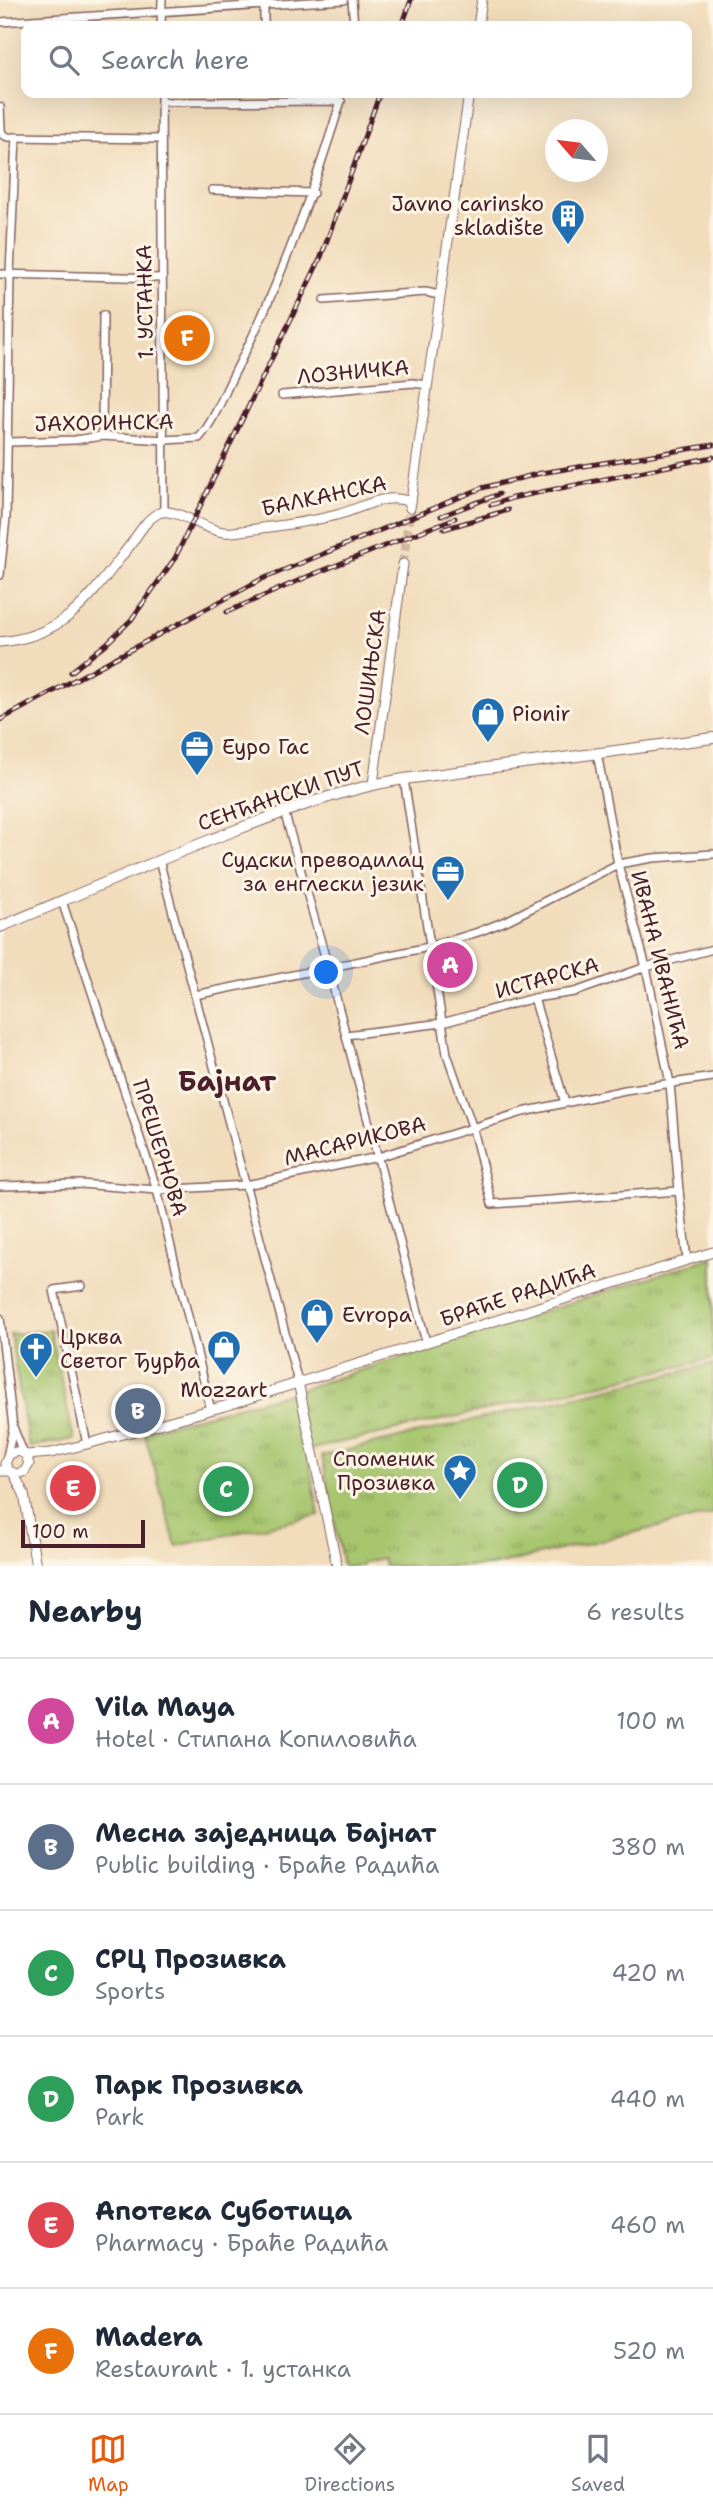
<!DOCTYPE html>
<meta charset="utf-8">
<style>
:root{--surface:#fff;--page:#f2f2f3;--text:#1f2937;--muted:#747a83;--line:#e0e1e3;--accent:#ea580c}
body{margin:0;font-family:"Shantell Sans",sans-serif;background:var(--page);color:var(--text)}
.compass{position:absolute;left:545px;top:119px;width:63px;height:63px;border-radius:50%;background:var(--surface);box-shadow:0 7px 28px #0002;rotate:298deg}
.scale{position:absolute;left:21px;bottom:18px;width:124px;box-sizing:border-box;padding-left:7px;border:4px solid #4a1f2b;border-top:0;font-size:19px;line-height:24px;white-space:nowrap;color:#4a1f2b;-webkit-text-stroke:5px #fcf5e5;paint-order:stroke}
.you{position:absolute;left:327px;top:973px;width:24px;height:24px;margin:-18px;border:5px solid #fff;border-radius:50%;background:#1a73e8;box-shadow:0 0 0 10px #1a73e833}
.badge{display:grid;place-items:center;width:46px;height:46px;border-radius:50%;background:var(--accent);color:#fff;font-size:23px;font-weight:700}
.pin{position:absolute;translate:-50% -50%;border:4px solid #fff;box-shadow:0 2px 7px #0006}
.list{margin:0;padding:0;list-style:none}
h2{display:flex;justify-content:space-between;align-items:center;height:91px;margin:0;padding:0 28px;font-size:30px}
h2 small{font-size:23px;font-weight:400;color:var(--muted)}
.list li{display:grid;grid-template-columns:46px 1fr auto;gap:21px;align-items:center;box-sizing:border-box;height:126px;padding:0 28px;border-top:2px solid var(--line)}
.list b{display:block;font-size:26px;white-space:nowrap}
.list p{margin:0;font-size:23px;white-space:nowrap;color:var(--muted)}
.list em{font-size:23px;font-style:normal;color:var(--muted)}
.icon{flex:none;width:38px;height:38px;fill:none;stroke:currentColor;stroke-width:2;stroke-linecap:round;stroke-linejoin:round}
.map{position:relative;flex:none;width:713px;height:1566px;overflow:hidden}
.search{position:absolute;background:var(--surface);box-shadow:0 7px 28px #0002;left:21px;right:21px;top:21px;height:77px;display:flex;align-items:center;gap:18px;box-sizing:border-box;padding:0 24px;border-radius:14px;color:var(--muted);font-size:26px}
.sheet{height:847px;background:var(--surface)}
nav{display:flex;justify-content:space-around;align-items:center;box-sizing:border-box;height:98px;border-top:2px solid var(--line);background:var(--surface);font-size:19px;color:var(--muted)}
nav a{display:grid;justify-items:center;gap:4px}
nav .on{color:var(--accent)}
.map>svg:first-child{display:block}
</style>
<div class="map">
<svg width="713" height="1566" viewBox="0 0 713 1566">
<defs>
<pattern id="grass-tufts" width="24" height="20" patternUnits="userSpaceOnUse" patternTransform="scale(1.75)"><rect width="24" height="20" fill="#a6c56d"/><path d="M3 7l-1-3M5 7V3M7 7l1-3M15 17l-1-3M17 17v-4M19 17l1-3" fill="none" stroke="#899f5a"/></pattern>
</defs>
<rect width="100%" height="100%" fill="#fcf5e5"/>
<filter id="ink" filterUnits="userSpaceOnUse"><feTurbulence type="fractalNoise" baseFrequency=".0143" numOctaves="2"/><feDisplacementMap in="SourceGraphic" scale="14" xChannelSelector="R" yChannelSelector="G"/><feConvolveMatrix kernelMatrix="1 2 1 2 8 2 1 2 1" color-interpolation-filters="sRGB"/></filter>
<filter id="wash" filterUnits="userSpaceOnUse"><feTurbulence type="fractalNoise" baseFrequency=".00686" numOctaves="4" result="noise"/><feDisplacementMap in="SourceGraphic" scale="28" xChannelSelector="R" yChannelSelector="G"/><feGaussianBlur stdDeviation="1.57" result="paint"/><feColorMatrix in="noise" values="0 0 0 0 0 0 0 0 0 0 0 0 0 0 0 0 0 1.4 0 .05"/><feComposite in="paint" operator="in"/></filter>
<g filter="url(#wash)">
<rect width="100%" height="100%" fill="#f1dcbb"/>
<g fill="url(#grass-tufts)" stroke="#78724c" stroke-width="2">
<polygon points="713,1257 713,1359 307,1450 319,1515 176,1546 144,1431 290,1393"/>
<polygon points="50,1330 74,1439 29,1447 10,1334"/>
<polygon points="713,1364 713,1514 491,1566 384,1566 382,1558 362,1563 362,1566 343,1566 322,1456"/>
</g>
</g>
<g filter="url(#ink)">
<g fill="none" stroke-linecap="round" stroke-linejoin="round">
<polyline stroke="#d0b69e" stroke-width="9" stroke-dasharray="9 4.5" stroke-linecap="butt" points="403,564 410,508"/>
<g stroke="#84615d" stroke-width="10">
<g id="minor">
<polyline points="352,0 354,26"/>
<polyline points="264,1 264,26"/>
<polyline points="0,22 344,0"/>
<polyline points="161,26 162,0"/>
<polyline points="161,93 164,511"/>
<polyline points="0,107 1,128"/>
<polyline points="0,128 3,135 8,137 160,139"/>
<polyline points="212,190 313,193"/>
<polyline points="0,274 162,278"/>
<polyline points="324,300 425,292 440,295"/>
<polyline points="282,395 413,383 427,385"/>
<polyline points="102,436 103,315"/>
<path d="M9 442 75 440 102 436 165 440 199 438C215 420 224 393 235 372 280 285 312 194 341 101L161 102"/>
<polyline points="0,575 6,518 10,274 16,137"/>
<polyline points="597,753 618,864 646,967 670,1083 679,1191 687,1260"/>
<polyline points="404,779 447,1054 473,1129 492,1204 679,1191"/>
<polyline points="284,811 328,967 426,1342"/>
<polyline points="159,860 298,1382"/>
<polyline points="62,901 157,1190 211,1410"/>
<polyline points="195,995 429,947 478,932 508,920 618,864 653,858 713,854"/>
<polyline points="534,998 565,1103"/>
<polyline points="346,1035 442,1023 534,998 575,992 646,967 713,949"/>
<polyline points="0,1186 80,1184 157,1190 246,1185 378,1157 523,1112 625,1090 713,1077"/>
<polyline points="82,1286 54,1290 87,1444"/>
<polyline points="0,1318 13,1427 23,1452"/>
<polyline points="7,1457 13,1428"/>
</g>
</g>
<g stroke="#84615d" stroke-width="11">
<g id="tertiary">
<polyline points="478,26 482,0"/>
<polyline points="410,508 469,93"/>
<path d="M0 642C69 635 91 595 131 544 138 534 147 518 159 513 174 506 206 531 224 532 234 533 246 530 256 529 284 525 312 522 340 514 365 507 385 492 411 502"/>
<polyline points="373,784 403,564"/>
<polyline points="298,1382 337,1566"/>
<polyline points="26,1455 51,1453 87,1444 228,1405 713,1252"/>
<polyline points="0,1471 9,1471 16,1474 24,1472 29,1464 26,1455 19,1451 9,1454 5,1464 9,1471"/>
<polyline points="14,1474 24,1494 36,1566"/>
</g>
</g>
<g stroke="#84615d" stroke-width="12">
<path id="secondary" d="M0 927C79 894 157 860 236 830 291 809 346 788 404 779L713 738"/>
</g>
<use href="#minor" stroke="#fff" stroke-width="7"/>
<use href="#tertiary" stroke="#fff" stroke-width="9"/>
<use href="#secondary" stroke="#fff" stroke-width="10"/>
<g stroke="#4a1f2b" stroke-width="5">
<g id="rail">
<polyline points="402,26 411,0"/>
<polyline points="491,505 512,498 713,457"/>
<polyline points="441,516 499,494"/>
<polyline points="444,529 508,510"/>
<polyline points="227,612 309,576 455,518"/>
<polyline points="71,672 106,644 131,620 175,558 321,257 380,93"/>
<polyline points="0,720 260,580 482,488 541,473 713,445"/>
</g>
</g>
<use href="#rail" stroke="#fcf5e5" stroke-width="2.5" stroke-dasharray="8" stroke-linecap="butt"/>
</g>
</g>
<defs>
<g id="building-pin" transform="scale(1.75)"><path d="M0 17L-7.5 6A9.5 9.5 0 1 1 7.5 6Z" fill="#1f6fb2" stroke="#fcf5e5"/><path d="M-4-6H4V6H1V3H-1V6H-4ZM-2.5-4.3h1.7v1.8h-1.7ZM.8-4.3h1.7v1.8H.8ZM-2.5-1h1.7V.8h-1.7ZM.8-1h1.7V.8H.8Z" fill="#fff"/></g>
<g id="shop-pin" transform="scale(1.75)"><path d="M0 17L-7.5 6A9.5 9.5 0 1 1 7.5 6Z" fill="#1f6fb2" stroke="#fcf5e5"/><path d="M-5-2.5h2.3a2.7 3.5 0 0 1 5.4 0H5L5.5 6h-11ZM-1.5-2.5h3a1.5 2.3 0 0 0-3 0Z" fill="#fff"/></g>
<g id="office-pin" transform="scale(1.75)"><path d="M0 17L-7.5 6A9.5 9.5 0 1 1 7.5 6Z" fill="#1f6fb2" stroke="#fcf5e5"/><path d="M-6-3h4V-5.5h4V-3h4V5H-6ZM-1-4.5V-3h2v-1.5ZM-6 0V1H6V0Z" fill="#fff"/></g>
<g id="church-pin" transform="scale(1.75)"><path d="M0 17L-7.5 6A9.5 9.5 0 1 1 7.5 6Z" fill="#1f6fb2" stroke="#fcf5e5"/><path d="M-1.2-6h2.4v3.5h3.3v2.4h-3.3V6h-2.4V-.1h-3.3v-2.4h3.3Z" fill="#fff"/></g>
<g id="sight-pin" transform="scale(1.75)"><path d="M0 17L-7.5 6A9.5 9.5 0 1 1 7.5 6Z" fill="#1f6fb2" stroke="#fcf5e5"/><path d="M0-6L1.8-2.2L6-1.7L2.9 1.2L3.7 5.4L0 3.3L-3.7 5.4L-2.9 1.2L-6-1.7L-1.8-2.2Z" fill="#fff"/></g>
</defs>
<g fill-rule="evenodd">
<use href="#building-pin" x="568" y="216"/>
<use href="#shop-pin" x="488" y="714"/>
<use href="#office-pin" x="197" y="747"/>
<use href="#office-pin" x="448" y="872"/>
<use href="#shop-pin" x="317" y="1315"/>
<use href="#shop-pin" x="224" y="1347"/>
<use href="#church-pin" x="36" y="1349"/>
<use href="#sight-pin" x="460" y="1471"/>
</g>
<g text-anchor="middle" dominant-baseline="central" stroke-width="6" stroke-linejoin="round" paint-order="stroke">
<g font-size="21" fill="#4a1f2b" stroke="#fcf5e5" text-anchor="start">
<text x="544" y="204" text-anchor="end">Javno carinsko<tspan x="544" dy="24">skladište</tspan></text>
<text x="512" y="714">Pionir</text>
<text x="222" y="747">Еуро Гас</text>
<text x="424" y="860" text-anchor="end">Судски преводилац<tspan x="424" dy="24">за енглески језик</tspan></text>
<text x="342" y="1315">Evropa</text>
<text x="60" y="1337">Црква<tspan x="60" dy="24">Светог Ђурђа</tspan></text>
<text x="224" y="1390" text-anchor="middle">Mozzart</text>
<text x="435" y="1459" text-anchor="end">Споменик<tspan x="435" dy="24">Прозивка</tspan></text>
</g>
<g font-size="21" fill="#4a1f2b" stroke="#fcf5e5">
<text transform="translate(145 302) rotate(-91)">1. УСТАНКА</text>
<text transform="translate(353 372) rotate(-5)">ЛОЗНИЧКА</text>
<text transform="translate(104 423) rotate(-1)">ЈАХОРИНСКА</text>
<text transform="translate(324 496) rotate(-12)">БАЛКАНСКА</text>
<text transform="translate(370 672) rotate(-82)">ЛОШИЊСКА</text>
<text transform="translate(281 796) rotate(-19)">СЕНЋАНСКИ ПУТ</text>
<text transform="translate(660 960) rotate(76)">ИВАНА ИВАНИЋА</text>
<text transform="translate(547 978) rotate(-15)">ИСТАРСКА</text>
<text transform="translate(355 1141) rotate(-14)">МАСАРИКОВА</text>
<text transform="translate(160 1148) rotate(73)">ПРЕШЕРНОВА</text>
<text transform="translate(518 1295) rotate(-18)">БРАЋЕ РАДИЋА</text>
</g>
<g font-size="28" font-weight="bold" fill="#4a1f2b" stroke="#fcf5e5">
<text x="227" y="1081">Бајнат</text>
</g>
</g>
</svg>
<svg class="compass" viewBox="-18 -18 36 36"><path d="M0-13l5 13h-10z" fill="#e53935"/><path d="M0 13l5-13h-10z" fill="#747a83"/></svg>
<div class="scale">100 m</div>
<div class="you"></div>
<div class="pin badge" style="left:450px;top:965px;background:#d1479c">A</div>
<div class="pin badge" style="left:138px;top:1411px;background:#5c6f8a">B</div>
<div class="pin badge" style="left:226px;top:1489px;background:#2e9e5b">C</div>
<div class="pin badge" style="left:520px;top:1485px;background:#2e9e5b">D</div>
<div class="pin badge" style="left:73px;top:1488px;background:#e0444e">E</div>
<div class="pin badge" style="left:187px;top:338px;background:#e8710a">F</div>
<div class="search"><svg class="icon" aria-label="search" viewBox="0 0 24 24"><circle cx="10" cy="10" r="6"/><path d="M15 15l6 6"/></svg>Search here</div>
</div>
<section class="sheet">
<h2>Nearby<small>6 results</small></h2>
<ul class="list">
<li><span class="badge" style="background:#d1479c">A</span><div><b>Vila Maya</b><p>Hotel · Стипана Копиловића</p></div><em>100 m</em></li>
<li><span class="badge" style="background:#5c6f8a">B</span><div><b>Месна заједница Бајнат</b><p>Public building · Браће Радића</p></div><em>380 m</em></li>
<li><span class="badge" style="background:#2e9e5b">C</span><div><b>СРЦ Прозивка</b><p>Sports</p></div><em>420 m</em></li>
<li><span class="badge" style="background:#2e9e5b">D</span><div><b>Парк Прозивка</b><p>Park</p></div><em>440 m</em></li>
<li><span class="badge" style="background:#e0444e">E</span><div><b>Апотека Суботица</b><p>Pharmacy · Браће Радића</p></div><em>460 m</em></li>
<li><span class="badge" style="background:#e8710a">F</span><div><b>Madera</b><p>Restaurant · 1. устанка</p></div><em>520 m</em></li>
</ul>
</section>
<nav>
<a class="on"><svg class="icon" aria-label="map" viewBox="0 0 24 24"><path d="M3 6l6-2 6 2 6-2v14l-6 2-6-2-6 2zM9 4v14M15 6v14"/></svg>Map</a>
<a><svg class="icon" aria-label="directions" viewBox="0 0 24 24"><path d="M12 3l9 9-9 9-9-9zM9 14v-3h6M13 9l2 2-2 2"/></svg>Directions</a>
<a><svg class="icon" aria-label="saved" viewBox="0 0 24 24"><path d="M7 4h10v16l-5-4-5 4z"/></svg>Saved</a>
</nav>
